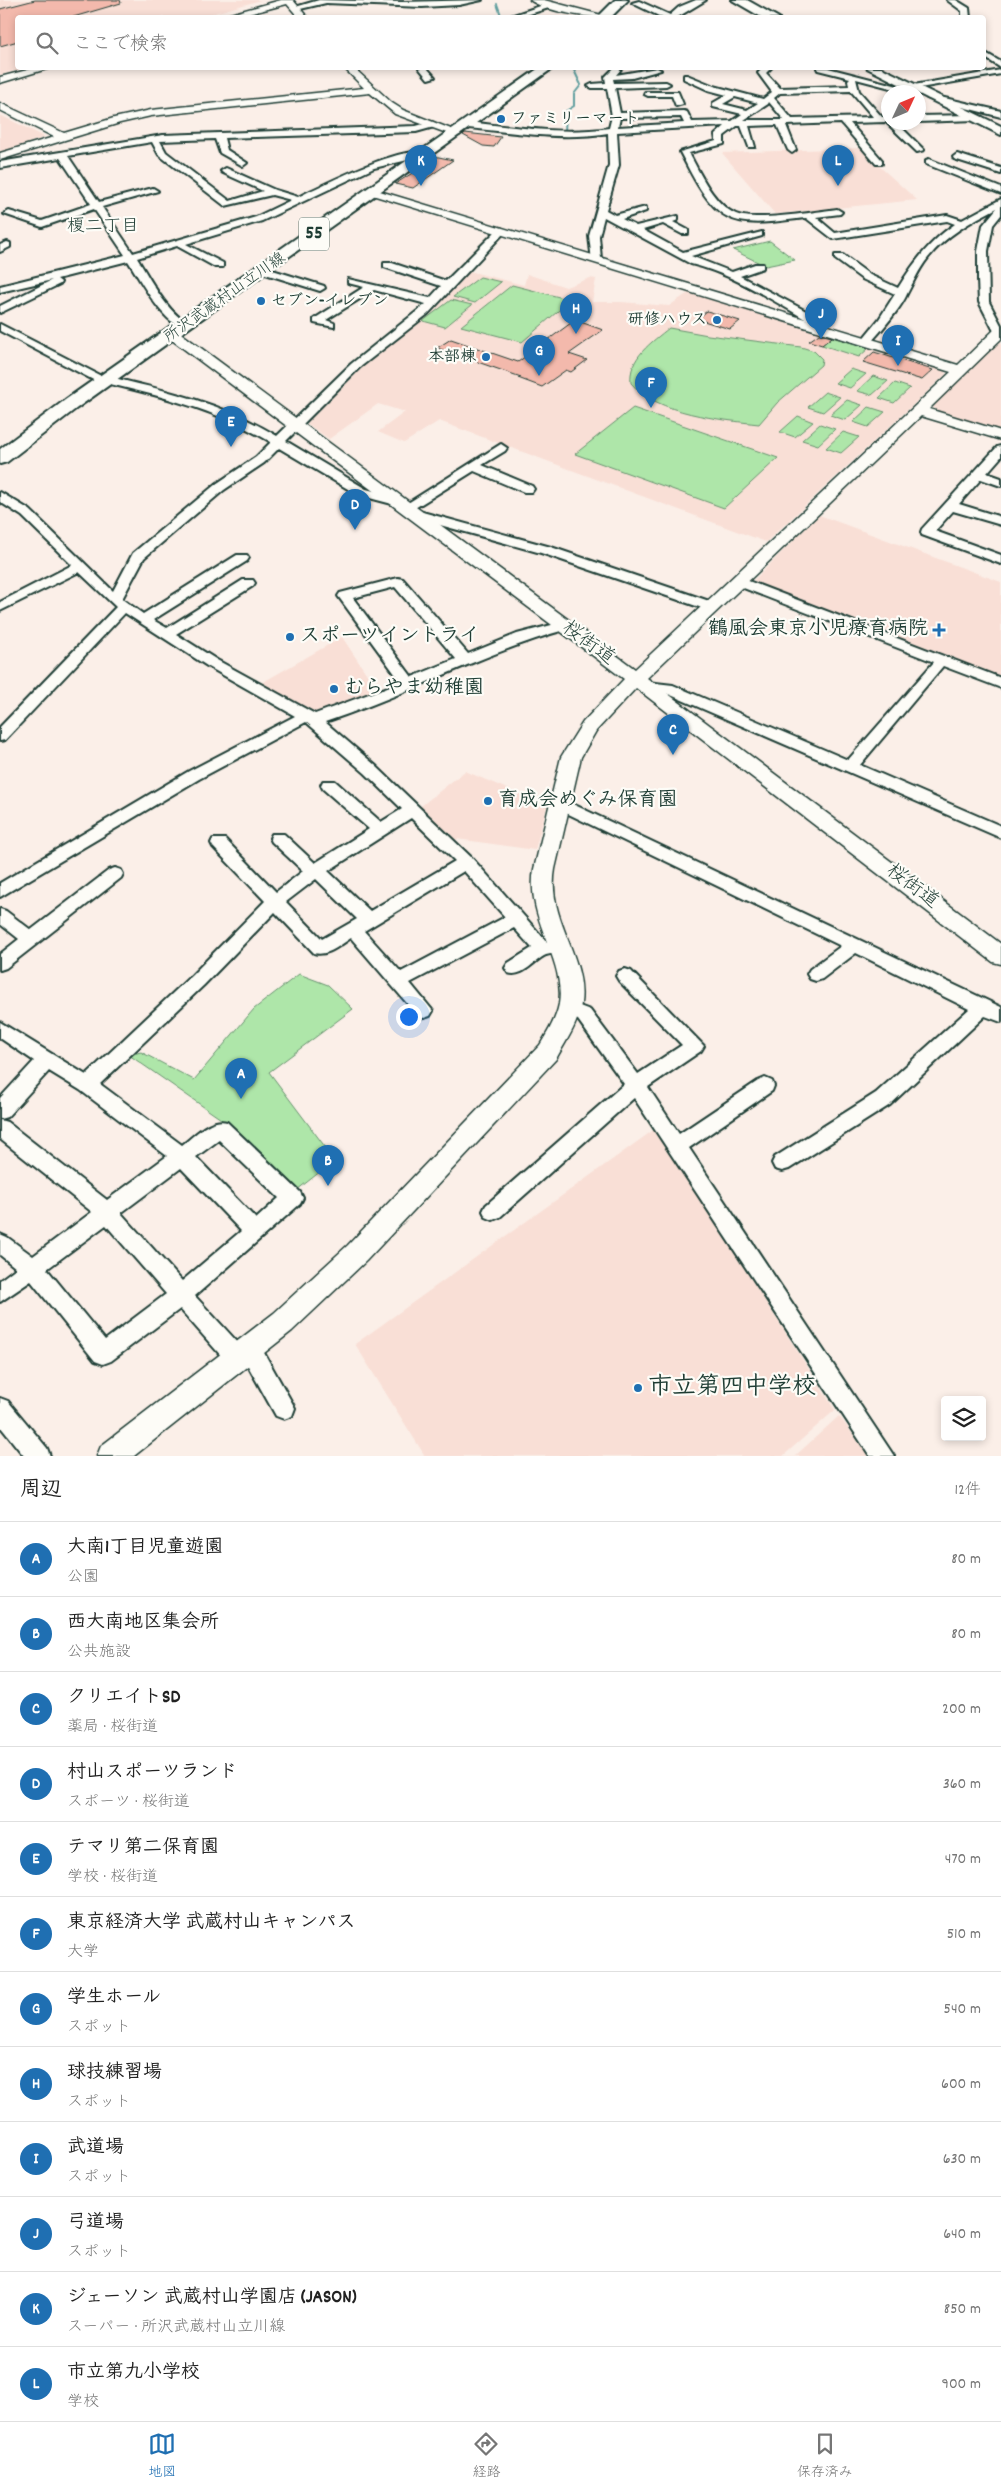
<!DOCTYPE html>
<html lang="ja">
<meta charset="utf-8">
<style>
:root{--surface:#fff;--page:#f2f2f2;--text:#222;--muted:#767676;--line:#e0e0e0;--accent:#1f6fb2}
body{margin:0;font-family:Dekko,"Klee One",sans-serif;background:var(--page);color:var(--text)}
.controls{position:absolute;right:15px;bottom:15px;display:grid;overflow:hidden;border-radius:5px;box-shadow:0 2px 8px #0003}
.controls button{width:45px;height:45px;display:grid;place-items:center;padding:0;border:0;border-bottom:1px solid var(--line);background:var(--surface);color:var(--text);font:25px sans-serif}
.compass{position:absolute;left:881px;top:85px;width:45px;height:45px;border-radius:50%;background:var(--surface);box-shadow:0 2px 8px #0003;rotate:46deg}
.you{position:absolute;left:408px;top:1016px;width:18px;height:18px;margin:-12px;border:4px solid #fff;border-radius:50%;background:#1a73e8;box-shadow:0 0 0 8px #1a73e833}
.badge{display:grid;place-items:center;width:32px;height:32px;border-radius:50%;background:var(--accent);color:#fff;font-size:16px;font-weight:700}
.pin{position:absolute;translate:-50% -41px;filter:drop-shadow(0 1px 2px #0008)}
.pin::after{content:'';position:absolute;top:26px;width:18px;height:15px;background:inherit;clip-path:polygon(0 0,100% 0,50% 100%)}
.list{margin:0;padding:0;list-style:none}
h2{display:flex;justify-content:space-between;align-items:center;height:65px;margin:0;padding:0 20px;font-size:21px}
h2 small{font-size:16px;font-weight:400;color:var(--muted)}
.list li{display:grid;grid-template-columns:32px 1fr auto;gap:15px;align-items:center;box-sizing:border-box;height:75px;padding:0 20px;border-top:1px solid var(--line)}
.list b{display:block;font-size:19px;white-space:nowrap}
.list p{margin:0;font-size:16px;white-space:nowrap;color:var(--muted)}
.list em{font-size:16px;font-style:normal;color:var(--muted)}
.icon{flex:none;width:28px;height:28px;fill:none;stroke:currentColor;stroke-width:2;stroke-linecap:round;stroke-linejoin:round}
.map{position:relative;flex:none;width:1001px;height:1456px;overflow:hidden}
.search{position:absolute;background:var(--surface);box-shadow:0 2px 8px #0003;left:15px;right:15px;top:15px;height:55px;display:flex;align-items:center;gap:12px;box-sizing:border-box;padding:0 18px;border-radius:5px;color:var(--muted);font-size:19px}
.sheet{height:965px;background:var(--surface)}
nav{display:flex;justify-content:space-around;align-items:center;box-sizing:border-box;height:70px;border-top:1px solid var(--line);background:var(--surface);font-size:14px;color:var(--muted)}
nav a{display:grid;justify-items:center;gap:2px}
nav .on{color:var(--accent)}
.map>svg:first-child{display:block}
</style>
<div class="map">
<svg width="1001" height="1456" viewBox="0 0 1001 1456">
<rect width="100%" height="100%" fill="#fbefe8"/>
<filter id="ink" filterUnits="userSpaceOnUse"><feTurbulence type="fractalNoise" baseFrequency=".02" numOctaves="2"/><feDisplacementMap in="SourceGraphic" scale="10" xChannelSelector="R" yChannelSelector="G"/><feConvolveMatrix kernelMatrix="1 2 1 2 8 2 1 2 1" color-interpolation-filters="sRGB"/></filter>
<g filter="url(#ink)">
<g fill="#f9dfd6">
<polygon points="0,0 261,0 200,17 18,18 18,68 25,68 0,75"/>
<polygon points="0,115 45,137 0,153"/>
<polygon points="859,148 917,200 775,214 722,153"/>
<polygon points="465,270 524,285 527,274 566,287 590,278 596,279 592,302 621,302 669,306 691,291 943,369 946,374 766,542 439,421 404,443 378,432 405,412 378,404 329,439 302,420"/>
<polygon points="1001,337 1001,433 940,413 932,406"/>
<polygon points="819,515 1001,582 1001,678 752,582"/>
<polygon points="342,637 380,694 315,716 258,685"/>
<polygon points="465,771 547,806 535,850 457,839 451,843 416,810"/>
<polygon points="655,1129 835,1410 783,1456 425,1456 355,1344"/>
<polygon points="839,1416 869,1456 795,1456"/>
</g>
<g fill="#aee6a9" stroke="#66926e">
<polygon points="770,241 795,260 766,266 733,250"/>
<polygon points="480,277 501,282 475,303 453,297"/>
<polygon points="512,285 571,300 522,342 461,326"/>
<polygon points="451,300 472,305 445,327 423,321"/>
<path d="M669 328 708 335 801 347 814 351 822 359 821 365 777 403 759 424C722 420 656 414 631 383 628 358 652 342 669 328Z"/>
<polygon points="832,337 869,348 859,357 822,345"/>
<polygon points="851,369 866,374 850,388 835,383"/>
<polygon points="873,376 888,381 872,395 857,391"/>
<polygon points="895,383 910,388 894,403 879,398"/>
<polygon points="825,392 840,397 823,412 808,407"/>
<polygon points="847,400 862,405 845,420 830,415"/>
<polygon points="869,407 885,412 868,427 853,422"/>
<polygon points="633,408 778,458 724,508 575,454"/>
<polygon points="798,416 813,422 795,437 780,432"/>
<polygon points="820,424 835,429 818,445 802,440"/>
<polygon points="843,432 859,437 841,453 826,448"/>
<polygon points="299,974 328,985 353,1009 269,1072 335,1160 297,1190 221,1119 129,1055 141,1052 194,1080 254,1009"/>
</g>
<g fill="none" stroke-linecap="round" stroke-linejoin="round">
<g stroke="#629f9f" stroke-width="2">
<polyline points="497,4 502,18"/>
<polyline points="565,133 566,111 574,106 574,94 581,85 573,68"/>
</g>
</g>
<g fill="#f3b9ac" stroke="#1f3d34">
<polygon points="35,0 120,0 121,3 70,18 18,18 18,41 0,46 0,9"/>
<polygon points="465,133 501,137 494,147 483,146 463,135"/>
<polygon points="434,156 453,160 413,188 395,184 422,167 418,167"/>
<polygon points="707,311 740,321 730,329 697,319"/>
<polygon points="575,320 603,330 569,354 587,360 571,372 566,370 542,387 518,378 521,377 437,348 451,339 518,362"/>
<polygon points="819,334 832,337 822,345 809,341"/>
<polygon points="874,352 933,370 922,380 863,362"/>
</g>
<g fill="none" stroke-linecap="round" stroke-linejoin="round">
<g stroke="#1f3d34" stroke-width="4">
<g id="minor">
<polygon points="319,0 402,2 482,0 459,5 422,7 326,3 296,10 292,8"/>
<polygon points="696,0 706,0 676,18 663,18 632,3 639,1 670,15 679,7"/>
<polygon points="947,0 956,0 969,8 970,18 962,18 962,11"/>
<polygon points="549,3 553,5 552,7 517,18 505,18"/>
<polygon points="984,52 1001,62 1001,68 984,57"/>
<polygon points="419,68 427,68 435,77 428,79"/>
<path d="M614 68H622L616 75 657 68 661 70 632 78 613 79 614 83 666 82 670 84 666 86 615 88 620 113 684 111 687 112 692 122 732 121 742 114 713 107V103L727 95 708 90 684 79V75H687L714 86 763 99 772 92 758 73 763 68H771L766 73 780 88 849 86 848 80 850 78 818 70 817 68H828L902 87 1001 70V74L902 91 856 79 859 91 882 117H888V122H896L924 150 917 152 886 122 850 123 882 160V164H876L841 123 786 125 796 150 792 153 788 150 777 125 749 126 755 147H749L741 126H737L724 136V144L689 153C700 173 714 205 736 214 755 222 815 212 837 209L842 212 840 214 816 217 835 233 947 215 962 220 1001 199V215L993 225 988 251 989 302 1001 325V336L995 333 979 302 978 280V251L983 225 997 208C972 221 946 235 928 258 919 269 913 283 907 294 901 308 881 331 870 343H862L861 341 879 319 895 294 862 279 835 259V255H843L870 275 898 288C914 262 930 241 955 224L947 221 833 239 806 218C783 220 749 228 728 217 706 206 691 173 680 152L716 141 715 135 725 126 617 132 619 165 606 210 615 215 646 207V211L622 219 636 226 678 216V220L673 222 688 230V234H682L663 224 643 230 683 252 762 232V236L691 256 732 272 755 264H763V268L740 276 825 321 828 328 827 330H819L816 325C778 304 734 274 691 264L604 217 599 236 601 259 592 261 589 236 609 165 608 133C562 141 514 132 468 128L464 125 468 122C515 127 563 135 609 128L612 116 607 88H592L588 86 592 84 606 83 605 77ZM851 91 873 117 792 119 774 98 780 93ZM735 97 758 103 747 110 723 104ZM769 102 784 120H744L768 104ZM681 117 684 123 618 127 620 118Z"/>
<polygon points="645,92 678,92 683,104 676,106 672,96 648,96 644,94"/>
<polygon points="927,94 1001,111 1001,117 927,98"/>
<polygon points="973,115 976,116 976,120 918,122 918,116"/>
<path d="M431 122 434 123V127L416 132 224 138 227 150 247 163 243 166 220 153 215 139 160 141 166 152 230 201 263 191 223 173 221 171 226 168 275 190 298 197C321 186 410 140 429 155L374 168 262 221 186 244 223 263V267H215L177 246 137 258C149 277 168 315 189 323V327C167 333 139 277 128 261L57 279 61 282 60 284 0 313V306L52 280 0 292V286L125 255 94 209 42 227 4 214 9 211 42 221 91 204 60 158 0 168V162L163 135 416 126ZM152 142 159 155 225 206 272 195 291 200 256 217 133 253 102 207 158 191 153 188 99 202 68 156Z"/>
<polygon points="957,154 1001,168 1001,174 954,159 953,157"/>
<polygon points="929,159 1001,188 1001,194 926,164 926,160"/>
<path d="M501 228 506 231 504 233 428 314 359 368 286 441 366 489 400 498 402 501 400 504 396 505 358 495 279 448 264 463 224 490 144 558 122 599 143 614 237 555H247L249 558 247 561 153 620 167 628 243 580H253L255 583 253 586 176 634 217 660 315 714 401 682 338 596 340 593 398 578 403 579 468 654 517 634 563 622 570 626 568 629C484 652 408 695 325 722L375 765 472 858 547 942 560 940 566 942 569 947 566 952C560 954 552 953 546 955 533 961 523 978 508 973L505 968 508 963 532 948 514 928 410 983 433 1011 430 1016 424 1018 418 1016 351 938C340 945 327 957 314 953L275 912 204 985 100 1084 182 1145C194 1136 211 1117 227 1122L300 1192 303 1198 300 1204 195 1296 241 1346 242 1342 250 1339 258 1342 295 1408 292 1416 284 1419 276 1416 247 1364 238 1369 230 1366 180 1309 111 1361 103 1364 95 1361 31 1281 0 1302V1280L16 1268 0 1255V1234L7 1237 33 1256 92 1212 0 1139V1120L7 1122 107 1200 167 1156 80 1090 49 1071 7 1117 0 1119V1098L34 1061 0 1038V1022L86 1075 192 975 265 901 213 847 211 843 213 839H225L276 892 303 871 272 842 270 838 272 834H284L315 863 369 829 323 789 321 785 323 781H335L381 822 402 809 365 773 306 722 199 779 0 897V883L189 771 295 716 207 666 125 613 5 740 0 741V727L116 607 79 572 0 611V602L72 565 22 516 0 502V492L30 510 113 591 133 553 216 484 256 457 271 442C218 411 169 398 110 384H101L0 331V324L105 378 109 377C169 391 224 404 277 436L351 364 426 304 374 290 326 320 334 323V327L314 323V319L364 287 348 283V279L430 298 441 286 384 267V263H392L446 281 498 229ZM395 587 456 659 412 677 353 598ZM411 818 455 861 370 911 328 871ZM464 871 505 917 401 972 364 931ZM316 879 357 919 322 939 286 902ZM219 1140 279 1198 256 1219 196 1157ZM181 1168 241 1231 182 1281 121 1213ZM106 1225 166 1294 105 1340 47 1269Z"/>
<polygon points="7,242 10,243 10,247 0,252 0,245"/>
<polygon points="263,267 324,286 325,288 320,291 259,272 259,268"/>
<polygon points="501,444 507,448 505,451 482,465 532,486 534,489 532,492 524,492 474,471 410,511 406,512 400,508"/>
<polygon points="1001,446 1001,457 987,473 1001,478 1001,486 981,479 959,504 1001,517 1001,525 953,511 935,531 1001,555 1001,564 922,535 921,532 922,529 997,447"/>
<polygon points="415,510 551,547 715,603 717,606 715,609 705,609 541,553 411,517 409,514"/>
<polygon points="738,577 1001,678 1001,688 943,666 860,765 1001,826 1001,838 666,693 642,690 640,687 647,682 673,685 848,760 934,662 733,584 731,581"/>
<polygon points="560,798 1001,1007 1001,1022 985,1016 890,1105 789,1169 782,1171 775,1169 772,1163 775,1157 876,1093 969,1009 856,953 822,979 816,981 810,979 807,974 810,969 841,946 554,807 552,803 554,799"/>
<polygon points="115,868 121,870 123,874 121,878 6,968 0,970 0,954 19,939 0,924 0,909 6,911 31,930 109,870"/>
<polygon points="625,969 631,971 704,1046 701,1051 648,1087 679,1134 758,1081 765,1078 772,1081 774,1086 772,1091 689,1148 894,1456 870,1456 634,1098 500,1217 493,1220 486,1217 483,1211 486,1205 624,1084 578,1020 563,1014 560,1009 563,1004 569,1002 590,1010 638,1074 682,1045 619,981 616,976 619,971"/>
<polygon points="0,1398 8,1401 47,1448 50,1456 24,1456 0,1426"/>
</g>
</g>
<g stroke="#1f3d34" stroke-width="3">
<g id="tertiary">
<polygon points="281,0 293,0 308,18 299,18 287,4 233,18 216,18"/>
<path d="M530 0H544L609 17C591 19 544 11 530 0Z"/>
<polygon points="35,68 50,68 0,83 0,77"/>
<polygon points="344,68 354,68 392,103 403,110 461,133 460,135 452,135 395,114 370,93 151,116 120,123 0,160 0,153 54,137 0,110 0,103 64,133 114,118 151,110 364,88"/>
<path d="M373 189 958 365 996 328 1001 327V339L929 409 1001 431V440L921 416 647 678 1001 944V964L993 962 636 688 596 731 581 757 555 869C546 918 587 957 581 1003 579 1023 566 1041 556 1059L366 1261 292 1331 134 1456H97L101 1446 274 1313 348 1245 540 1045C548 1032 556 1019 559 1004 566 959 525 919 534 869L561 757 583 722 624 679 168 337 166 334 168 331H178L635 669 951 372 369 194V190Z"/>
</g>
</g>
<g stroke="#1f3d34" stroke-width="4">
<g id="primary">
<polygon points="615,0 628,0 610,18 597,18"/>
<polygon points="732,0 747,0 779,18 763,18"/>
<polygon points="539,68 553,68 77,408 7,462 0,464 0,449 65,400"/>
<polygon points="867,68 882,68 1001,126 1001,135"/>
</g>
</g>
<use href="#minor" fill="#fdfcf7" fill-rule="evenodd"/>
<use href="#tertiary" fill="#fdfcf7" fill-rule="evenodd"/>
<use href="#primary" fill="#fdfcf7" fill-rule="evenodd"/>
</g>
</g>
<g fill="#1f6fb2" stroke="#fdfcf7" stroke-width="2">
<circle cx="501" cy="119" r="5"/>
<circle cx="261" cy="301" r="5"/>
<circle cx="717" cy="320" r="5"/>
<circle cx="486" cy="357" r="5"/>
<path d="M936.5 622.5h5v5h5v5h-5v5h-5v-5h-5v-5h5z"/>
<circle cx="290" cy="637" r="5"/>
<circle cx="334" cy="689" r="5"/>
<circle cx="488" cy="801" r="5"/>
<circle cx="638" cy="1388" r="5"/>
</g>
<g text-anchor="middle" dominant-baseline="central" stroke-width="4.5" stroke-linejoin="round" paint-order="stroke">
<g font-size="16" font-weight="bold" fill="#1f3d34" stroke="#fdfcf7" text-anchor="start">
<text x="511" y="119">ファミリーマート</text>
<text x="271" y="301">セブン-イレブン</text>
<text x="707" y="320" text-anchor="end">研修ハウス</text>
<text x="476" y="357" text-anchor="end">本部棟</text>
</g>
<g font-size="16" fill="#1f3d34" stroke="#fdfcf7">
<text transform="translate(225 298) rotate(-35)">所沢武蔵村山立川線</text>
</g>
<g font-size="18" fill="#1f3d34" stroke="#fdfcf7">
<text x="103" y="227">榎二丁目</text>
</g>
<rect fill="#fdfcf7" stroke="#62766e" stroke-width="1" x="299" y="217.5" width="30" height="33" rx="4"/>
<g font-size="19" font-weight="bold" fill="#1f3d34">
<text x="314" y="234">55</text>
</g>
<g font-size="20" font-weight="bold" fill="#1f3d34" stroke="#fdfcf7" text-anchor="start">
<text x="928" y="630" text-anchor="end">鶴風会東京小児療育病院</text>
<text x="300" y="637">スポーツイントライ</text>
<text x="344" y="689">むらやま幼稚園</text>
<text x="498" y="801">育成会めぐみ保育園</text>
</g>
<g font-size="20" fill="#1f3d34" stroke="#fdfcf7">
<text transform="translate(588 644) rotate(36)">桜街道</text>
<text transform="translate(912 887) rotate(37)">桜街道</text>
</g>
<g font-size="24" font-weight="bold" fill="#1f3d34" stroke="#fdfcf7" text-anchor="start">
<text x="648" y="1388">市立第四中学校</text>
</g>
</g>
</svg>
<div class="controls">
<button><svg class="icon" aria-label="layers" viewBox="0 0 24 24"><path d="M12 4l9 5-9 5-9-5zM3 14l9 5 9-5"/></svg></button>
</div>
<svg class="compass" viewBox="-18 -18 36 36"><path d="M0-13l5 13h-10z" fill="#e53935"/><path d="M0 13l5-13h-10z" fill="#767676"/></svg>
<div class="you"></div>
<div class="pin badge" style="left:241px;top:1099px">A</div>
<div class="pin badge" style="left:328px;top:1186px">B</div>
<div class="pin badge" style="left:673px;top:755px">C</div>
<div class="pin badge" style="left:355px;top:530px">D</div>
<div class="pin badge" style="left:231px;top:447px">E</div>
<div class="pin badge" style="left:651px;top:408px">F</div>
<div class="pin badge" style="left:539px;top:376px">G</div>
<div class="pin badge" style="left:576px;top:334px">H</div>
<div class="pin badge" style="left:898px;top:366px">I</div>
<div class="pin badge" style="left:821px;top:339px">J</div>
<div class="pin badge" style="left:421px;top:186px">K</div>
<div class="pin badge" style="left:838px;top:186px">L</div>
<div class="search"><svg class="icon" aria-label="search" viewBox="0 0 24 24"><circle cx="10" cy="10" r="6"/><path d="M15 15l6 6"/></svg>ここで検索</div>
</div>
<section class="sheet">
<h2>周辺<small>12件</small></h2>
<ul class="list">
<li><span class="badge">A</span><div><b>大南1丁目児童遊園</b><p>公園</p></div><em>80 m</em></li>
<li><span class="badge">B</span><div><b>西大南地区集会所</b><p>公共施設</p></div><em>80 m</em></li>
<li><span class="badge">C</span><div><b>クリエイトSD</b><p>薬局 · 桜街道</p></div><em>200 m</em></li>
<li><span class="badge">D</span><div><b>村山スポーツランド</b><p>スポーツ · 桜街道</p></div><em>360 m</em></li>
<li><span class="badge">E</span><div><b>テマリ第二保育園</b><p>学校 · 桜街道</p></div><em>470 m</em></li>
<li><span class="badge">F</span><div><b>東京経済大学 武蔵村山キャンパス</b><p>大学</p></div><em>510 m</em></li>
<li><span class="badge">G</span><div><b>学生ホール</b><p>スポット</p></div><em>540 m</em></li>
<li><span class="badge">H</span><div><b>球技練習場</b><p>スポット</p></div><em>600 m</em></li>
<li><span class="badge">I</span><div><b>武道場</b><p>スポット</p></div><em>630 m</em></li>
<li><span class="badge">J</span><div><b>弓道場</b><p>スポット</p></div><em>640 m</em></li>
<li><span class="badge">K</span><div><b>ジェーソン 武蔵村山学園店 (JASON)</b><p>スーパー · 所沢武蔵村山立川線</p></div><em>850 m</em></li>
<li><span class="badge">L</span><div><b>市立第九小学校</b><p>学校</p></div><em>900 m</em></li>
</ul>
</section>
<nav>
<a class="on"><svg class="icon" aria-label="map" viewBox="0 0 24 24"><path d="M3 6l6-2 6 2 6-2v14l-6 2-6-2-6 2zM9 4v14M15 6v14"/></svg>地図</a>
<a><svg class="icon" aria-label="directions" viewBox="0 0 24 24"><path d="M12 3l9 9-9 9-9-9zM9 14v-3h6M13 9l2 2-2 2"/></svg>経路</a>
<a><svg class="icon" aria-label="saved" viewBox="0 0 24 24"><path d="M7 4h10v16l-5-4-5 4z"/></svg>保存済み</a>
</nav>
